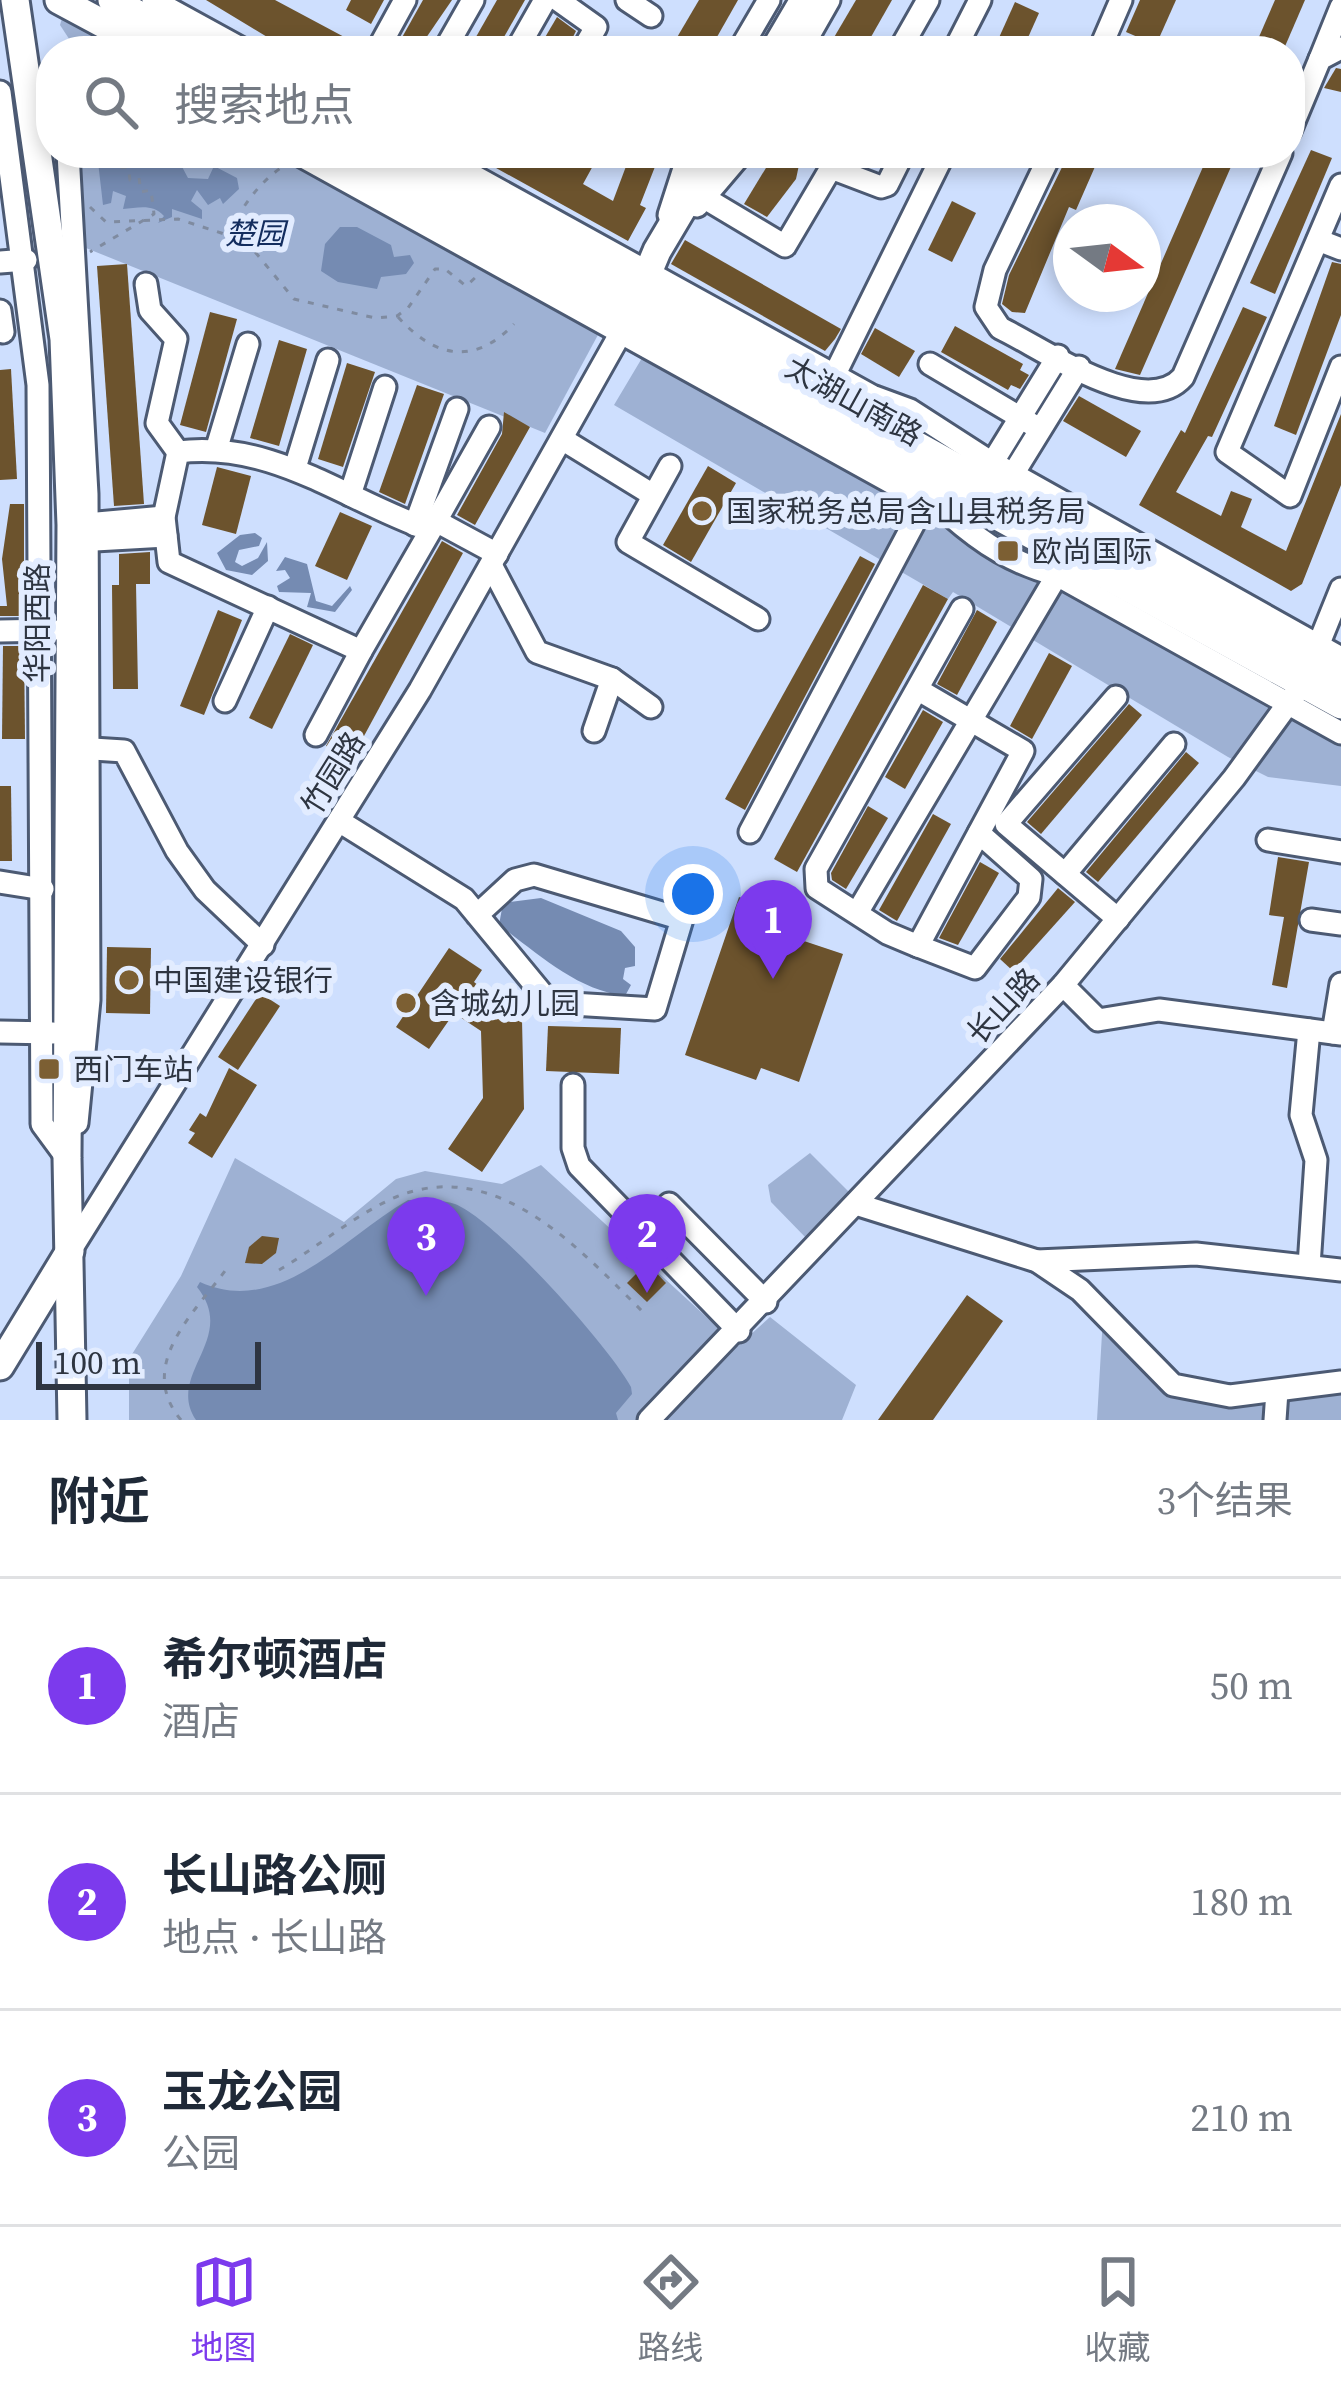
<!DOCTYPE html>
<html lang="zh">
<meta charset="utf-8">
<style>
:root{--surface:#fff;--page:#f6f6f7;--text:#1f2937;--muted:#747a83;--line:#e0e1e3;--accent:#7c3aed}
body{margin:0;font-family:"Source Serif 4","Noto Sans SC",serif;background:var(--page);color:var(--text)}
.compass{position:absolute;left:1053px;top:204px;width:108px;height:108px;border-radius:50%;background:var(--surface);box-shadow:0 6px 18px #0003;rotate:105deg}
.scale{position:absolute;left:36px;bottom:30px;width:225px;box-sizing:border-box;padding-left:12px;border:6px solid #2e3541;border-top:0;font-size:33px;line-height:42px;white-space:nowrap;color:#2e3541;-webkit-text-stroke:9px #e2ecff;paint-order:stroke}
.you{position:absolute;left:693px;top:894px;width:42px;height:42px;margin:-30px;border:9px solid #fff;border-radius:50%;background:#1a73e8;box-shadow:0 0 0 18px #1a73e833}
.badge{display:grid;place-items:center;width:78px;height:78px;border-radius:50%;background:var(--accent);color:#fff;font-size:39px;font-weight:700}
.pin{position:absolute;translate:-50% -99px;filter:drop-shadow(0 3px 6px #0008)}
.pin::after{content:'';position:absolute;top:63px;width:42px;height:36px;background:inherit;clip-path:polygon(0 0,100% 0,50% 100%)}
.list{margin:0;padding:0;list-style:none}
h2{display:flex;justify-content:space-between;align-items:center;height:156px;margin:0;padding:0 48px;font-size:51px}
h2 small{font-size:39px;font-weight:400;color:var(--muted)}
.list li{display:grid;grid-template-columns:78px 1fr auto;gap:36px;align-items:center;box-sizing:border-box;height:216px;padding:0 48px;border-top:3px solid var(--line)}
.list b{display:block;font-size:45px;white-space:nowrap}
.list p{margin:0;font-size:39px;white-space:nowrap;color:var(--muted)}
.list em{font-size:39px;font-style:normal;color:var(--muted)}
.icon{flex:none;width:66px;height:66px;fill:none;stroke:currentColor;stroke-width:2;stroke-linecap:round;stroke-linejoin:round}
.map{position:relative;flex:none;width:1341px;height:1420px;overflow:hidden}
.search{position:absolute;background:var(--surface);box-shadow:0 6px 18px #0003;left:36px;right:36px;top:36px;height:132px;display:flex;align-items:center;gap:30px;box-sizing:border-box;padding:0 42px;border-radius:48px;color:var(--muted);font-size:45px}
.sheet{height:804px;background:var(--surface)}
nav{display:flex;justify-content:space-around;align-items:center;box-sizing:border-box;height:168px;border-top:3px solid var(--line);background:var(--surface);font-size:33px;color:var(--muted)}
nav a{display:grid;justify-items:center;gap:6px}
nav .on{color:var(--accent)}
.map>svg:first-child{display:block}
</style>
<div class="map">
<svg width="1341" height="1420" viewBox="0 0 1341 1420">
<rect width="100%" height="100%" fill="#cedffe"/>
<g fill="#9eb1d3">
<polygon points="63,15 106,39 106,42 77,51 60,25"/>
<polygon points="72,153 271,153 599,333 545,433 86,248"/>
<polygon points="642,358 1341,742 1341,786 1268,777 1228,757 953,592 948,599 614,405"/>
<polygon points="810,1153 853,1196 808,1240 771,1202 768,1185"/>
<polygon points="235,1158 344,1222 396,1179 425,1171 502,1184 541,1165 738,1346 770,1317 856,1385 842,1420 129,1420 129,1359 181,1276"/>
<polygon points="1103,1316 1181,1396 1341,1390 1341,1420 1097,1420"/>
</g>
<g fill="#758bb2">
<path d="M97 153H193L195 162 180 163 188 178 208 179 214 166 237 178 239 189 223 204 220 198 208 205 197 190 191 201 202 210V219L172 209V217L158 223 164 216C153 203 137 208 123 209L126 196 113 191 111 203 103 205Z"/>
<polygon points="340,227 357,227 391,245 394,257 410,255 414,263 406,274 381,277 377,289 338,282 321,271 325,244"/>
<polygon points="255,533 262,538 259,546 239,550 235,562 242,566 258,558 267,542 268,561 252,575 226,570 217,553 240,535"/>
<polygon points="285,557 307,564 316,601 332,606 350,586 352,590 335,612 307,607 311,593 279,592 277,586 290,578 285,570 276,571"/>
<path d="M541 898 621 931 635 947V966L625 968 623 979 631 985 625 996C575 989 539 954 499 925L503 903Z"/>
<path d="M408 1200C423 1201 442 1199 455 1204 496 1220 609 1346 631 1387L632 1394 616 1413 618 1420H196C165 1374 239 1339 197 1287L200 1282C279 1318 345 1236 408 1200Z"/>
</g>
<g fill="#6c532d">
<polygon points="206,0 275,0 348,39 341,51 301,51 285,42 282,46"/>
<polygon points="351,0 384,0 371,24 346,10"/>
<polygon points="423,0 452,0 417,51 400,41"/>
<polygon points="497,0 525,0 496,51 468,51"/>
<polygon points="699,0 738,0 709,51 669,51"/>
<polygon points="856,0 892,0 863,51 826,51"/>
<polygon points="1140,0 1176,0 1156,45 1126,32"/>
<polygon points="1275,0 1305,0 1283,51 1267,51 1255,46"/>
<polygon points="1015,2 1039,13 1022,51 993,51"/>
<polygon points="557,17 576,31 567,49 537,51"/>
<polygon points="1336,68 1341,69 1341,92 1324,88"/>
<polygon points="1311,150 1332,158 1275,294 1250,283"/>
<polygon points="469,153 600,153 583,184 613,201 631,153 658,159 640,205 646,208 628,241"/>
<polygon points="775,153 799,165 796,179 767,217 744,204"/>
<polygon points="1069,153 1101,153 1076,210 1069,207 1025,313 1012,312 1002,304 1009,275"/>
<polygon points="1209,153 1237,153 1140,375 1115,369"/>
<polygon points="952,201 976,213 952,262 928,250"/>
<polygon points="685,240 841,329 835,339 825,351 671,264"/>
<polygon points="1332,262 1341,264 1341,315 1296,435 1274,426"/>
<polygon points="127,264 144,504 114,506 97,266"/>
<polygon points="1243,307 1267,317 1212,437 1208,436 1176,492 1221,516 1231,491 1252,499 1241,527 1286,551 1341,414 1341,485 1302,584 1291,591 1139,505 1181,430 1185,433"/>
<polygon points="210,312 237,319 206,432 180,425"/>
<polygon points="955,326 1023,364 1020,370 1029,375 1020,389 1011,385 1008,390 941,352"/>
<polygon points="875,328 915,351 899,377 861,354"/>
<polygon points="279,340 307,349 279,446 250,438"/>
<polygon points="347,363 375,372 343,467 318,459"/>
<polygon points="11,369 17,479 0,480 0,370"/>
<polygon points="417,385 444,394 405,504 379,492"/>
<polygon points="1079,396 1141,431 1126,457 1063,421"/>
<polygon points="504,412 530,427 475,525 457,515 502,434"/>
<polygon points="708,466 736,483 691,562 663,545"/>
<polygon points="217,467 251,476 236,534 202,525"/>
<polygon points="10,504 24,504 24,616 0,616 0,606 7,606 2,559"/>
<polygon points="340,512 372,526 347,580 315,566"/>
<polygon points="442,541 463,553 351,760 326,746"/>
<polygon points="150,552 150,584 136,584 138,689 113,689 112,585 119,585 119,554"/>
<polygon points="860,556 875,564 745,810 725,799"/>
<polygon points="923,585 948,599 797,872 774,859"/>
<polygon points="218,610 242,620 204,715 180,706"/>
<polygon points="977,610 997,622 957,695 937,684"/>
<polygon points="290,634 313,645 272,729 249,718"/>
<polygon points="3,646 24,646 25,739 2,739"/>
<polygon points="1049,653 1072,666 1032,739 1010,726"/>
<polygon points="1129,704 1142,715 1041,834 1027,822"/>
<polygon points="923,710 943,722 905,789 885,777"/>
<polygon points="1186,752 1199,763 1098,882 1086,872"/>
<polygon points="0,786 11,786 12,861 0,861"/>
<polygon points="868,806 888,818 846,889 832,880 831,873"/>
<polygon points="933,814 951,824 897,921 879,910"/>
<polygon points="1278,857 1309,862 1287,988 1272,985 1284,917 1269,915"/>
<polygon points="980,862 999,873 958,945 939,938"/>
<polygon points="1058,888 1075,902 1013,971 1000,959"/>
<polygon points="739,897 811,922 804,941 843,954 799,1082 761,1068 756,1080 685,1055"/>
<polygon points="107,947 151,948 150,1014 106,1013"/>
<polygon points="449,948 482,970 474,982 522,1020 524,1109 482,1172 448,1149 483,1098 481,1031 454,1013 429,1049 396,1027"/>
<polygon points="260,993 280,1006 238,1070 218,1057"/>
<polygon points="548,1026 621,1028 619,1074 546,1071"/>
<polygon points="229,1068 257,1085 212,1158 188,1143 195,1133 189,1130 200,1113 206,1117"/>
<polygon points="262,1236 279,1238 276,1253 262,1264 245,1263 249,1247"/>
<polygon points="647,1263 666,1283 647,1302 627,1283"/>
<polygon points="967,1295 1003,1321 933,1420 878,1420"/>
</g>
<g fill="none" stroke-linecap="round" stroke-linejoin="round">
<g stroke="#4c5a73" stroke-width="27">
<g id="minor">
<polyline points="153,0 246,51"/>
<polyline points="558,0 596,27 582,51"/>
<polyline points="627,0 651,16"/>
<polyline points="377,51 405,0"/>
<polyline points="444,51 473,0"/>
<polyline points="516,51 545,0"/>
<polyline points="739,51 769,0"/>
<polyline points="800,51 829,0"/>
<polyline points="899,51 928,0"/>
<polyline points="954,51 980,0"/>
<polyline points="1099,51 1121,0"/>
<polyline points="1320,59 1341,7"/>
<polyline points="0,92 38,385 42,1124 67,1158"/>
<polyline points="1290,131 1320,59 1341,48"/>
<polyline points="68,153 87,494 89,1000 77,1123"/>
<path d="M296 153 950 515C983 544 1014 564 1057 575L1341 733"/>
<polyline points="432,153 872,396 910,410 986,459 1341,658"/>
<path d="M1051 153 995 270 986 307 1000 328C1044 349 1144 421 1183 377L1281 153"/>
<polyline points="1341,185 1227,452 1290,496 1341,367"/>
<polyline points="693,191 785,246 831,168 881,187 887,185 903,153"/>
<polyline points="697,206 742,153"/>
<polyline points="669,215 689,153"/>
<polyline points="1318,240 1341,249"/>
<polyline points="0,262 26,260"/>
<polyline points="146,284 150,310 176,339 157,423 178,452"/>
<polyline points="0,311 3,332"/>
<polyline points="930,364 1033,425"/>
<polyline points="830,384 944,153"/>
<polyline points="562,439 653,495"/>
<polyline points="217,447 248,344"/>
<polyline points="670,466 628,542 758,619"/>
<polyline points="295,468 328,360"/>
<polyline points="986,473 1058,356"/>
<polyline points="1005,487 1079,367"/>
<polyline points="350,495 385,387"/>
<polyline points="436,521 489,427"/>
<polyline points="75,525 164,517"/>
<polyline points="415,525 457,409"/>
<path d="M430 530C344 500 273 440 178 452L164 517 169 562 361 651 436 521 497 554"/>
<polyline points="77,541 166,536"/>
<polyline points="491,565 537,652 612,679 651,707"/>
<polyline points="0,631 52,630"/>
<polyline points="917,689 1023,751 918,946 887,933 817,888 816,869 962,609"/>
<polyline points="1116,697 1006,824 1118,919"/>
<polyline points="225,701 268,607"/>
<polyline points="594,731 612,679"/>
<polyline points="316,735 361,651"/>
<polyline points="77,748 124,751 177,851 205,890 263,945"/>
<polyline points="339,821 464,899 544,996 555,1003 655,1009 682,919 534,875 515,880 477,915"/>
<polyline points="750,832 932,489"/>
<polyline points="1268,840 1341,852"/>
<polyline points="1065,874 1174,744"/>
<polyline points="0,882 43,889"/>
<polyline points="857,913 1063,565"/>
<polyline points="1311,920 1341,924"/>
<polyline points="918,946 975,968 1029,897 1031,879 979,833"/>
<polyline points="1063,985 1098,1020 1159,1010 1341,1034"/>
<polyline points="0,1032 53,1033"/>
<polyline points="1333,1033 1341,984"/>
<polyline points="573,1085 573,1148 579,1166 739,1331"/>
<polyline points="669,1204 766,1302"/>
<polyline points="859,1205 1037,1261 1080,1290 1173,1385 1230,1396 1341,1382"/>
<polyline points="70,1251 420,690 628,320"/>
<polyline points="1037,1261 1196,1254 1341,1270"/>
<polyline points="1309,1266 1316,1160 1301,1115 1309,1030"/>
<polyline points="649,1420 1063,985 1234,778 1303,683 1341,589"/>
<polyline points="1275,1420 1277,1391"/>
</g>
</g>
<g stroke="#4c5a73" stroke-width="33">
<g id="major">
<polyline points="15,0 64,339 71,525 67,1158 72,1420"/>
<polyline points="59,0 154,51"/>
<polyline points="112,0 204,51"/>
<polyline points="774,51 804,0"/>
<polyline points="338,153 1341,705"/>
<polyline points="388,153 1341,680"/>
<polyline points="634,306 657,251 715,153"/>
<polyline points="0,1366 70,1251"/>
</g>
</g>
<g stroke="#7f8ba0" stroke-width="3" stroke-dasharray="6 9" stroke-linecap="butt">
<polyline points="87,159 117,155 119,168 128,167 130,180 139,178 141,192 151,190 154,214 90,252"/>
<polyline points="90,207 106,222 178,219 246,241 294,299 375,318 397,316 408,308 435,269 445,269 466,286 477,276"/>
<path d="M230 232C242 206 259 183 282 167"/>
<path d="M398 317C435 358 474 366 514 324"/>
<path d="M279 1270C318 1247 354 1215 396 1197 498 1155 582 1252 646 1315"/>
<path d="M181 1420C136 1366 193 1314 225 1271"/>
</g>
<use href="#minor" stroke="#fff" stroke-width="21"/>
<use href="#major" stroke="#fff" stroke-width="27"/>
</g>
<g fill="#7c5f33" stroke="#e2ecff" stroke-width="4.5">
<circle cx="702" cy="511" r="12"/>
<rect x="996" y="539" width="24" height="24" rx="6"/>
<circle cx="129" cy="980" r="12"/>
<circle cx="406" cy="1003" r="12"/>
<rect x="37" y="1057" width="24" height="24" rx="6"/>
</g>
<g text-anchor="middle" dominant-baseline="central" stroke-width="12" stroke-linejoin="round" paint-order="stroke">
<g font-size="30" font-style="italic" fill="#132d5e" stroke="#e2ecff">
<text x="255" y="233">楚园</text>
</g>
<g font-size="30" fill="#2e3541" stroke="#e2ecff">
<text transform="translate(854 401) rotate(29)">太湖山南路</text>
<text transform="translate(37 623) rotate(-90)">华阳西路</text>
<text transform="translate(333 773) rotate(-58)">竹园路</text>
<text transform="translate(1003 1006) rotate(-47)">长山路</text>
</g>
<g font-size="30" fill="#2e3541" stroke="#e2ecff" text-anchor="start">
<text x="726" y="511">国家税务总局含山县税务局</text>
<text x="1032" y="551">欧尚国际</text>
<text x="153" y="980">中国建设银行</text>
<text x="430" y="1003">含城幼儿园</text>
<text x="73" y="1069">西门车站</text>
</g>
</g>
</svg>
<svg class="compass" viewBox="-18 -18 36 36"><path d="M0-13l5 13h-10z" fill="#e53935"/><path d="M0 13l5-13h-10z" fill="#747a83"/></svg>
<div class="scale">100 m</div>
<div class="you"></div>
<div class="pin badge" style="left:773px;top:979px">1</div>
<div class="pin badge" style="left:647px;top:1293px">2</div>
<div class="pin badge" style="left:426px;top:1296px">3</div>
<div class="search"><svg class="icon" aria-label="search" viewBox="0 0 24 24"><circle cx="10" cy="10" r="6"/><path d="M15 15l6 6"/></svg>搜索地点</div>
</div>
<section class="sheet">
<h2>附近<small>3个结果</small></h2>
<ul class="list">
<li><span class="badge">1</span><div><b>希尔顿酒店</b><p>酒店</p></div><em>50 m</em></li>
<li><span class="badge">2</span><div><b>长山路公厕</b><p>地点 · 长山路</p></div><em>180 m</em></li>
<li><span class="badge">3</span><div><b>玉龙公园</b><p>公园</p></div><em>210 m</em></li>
</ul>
</section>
<nav>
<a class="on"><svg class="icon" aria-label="map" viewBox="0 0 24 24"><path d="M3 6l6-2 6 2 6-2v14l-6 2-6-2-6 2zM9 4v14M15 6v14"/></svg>地图</a>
<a><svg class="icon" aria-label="directions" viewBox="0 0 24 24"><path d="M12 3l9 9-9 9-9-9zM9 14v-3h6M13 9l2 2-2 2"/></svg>路线</a>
<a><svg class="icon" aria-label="saved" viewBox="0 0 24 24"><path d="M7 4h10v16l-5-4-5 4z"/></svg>收藏</a>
</nav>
